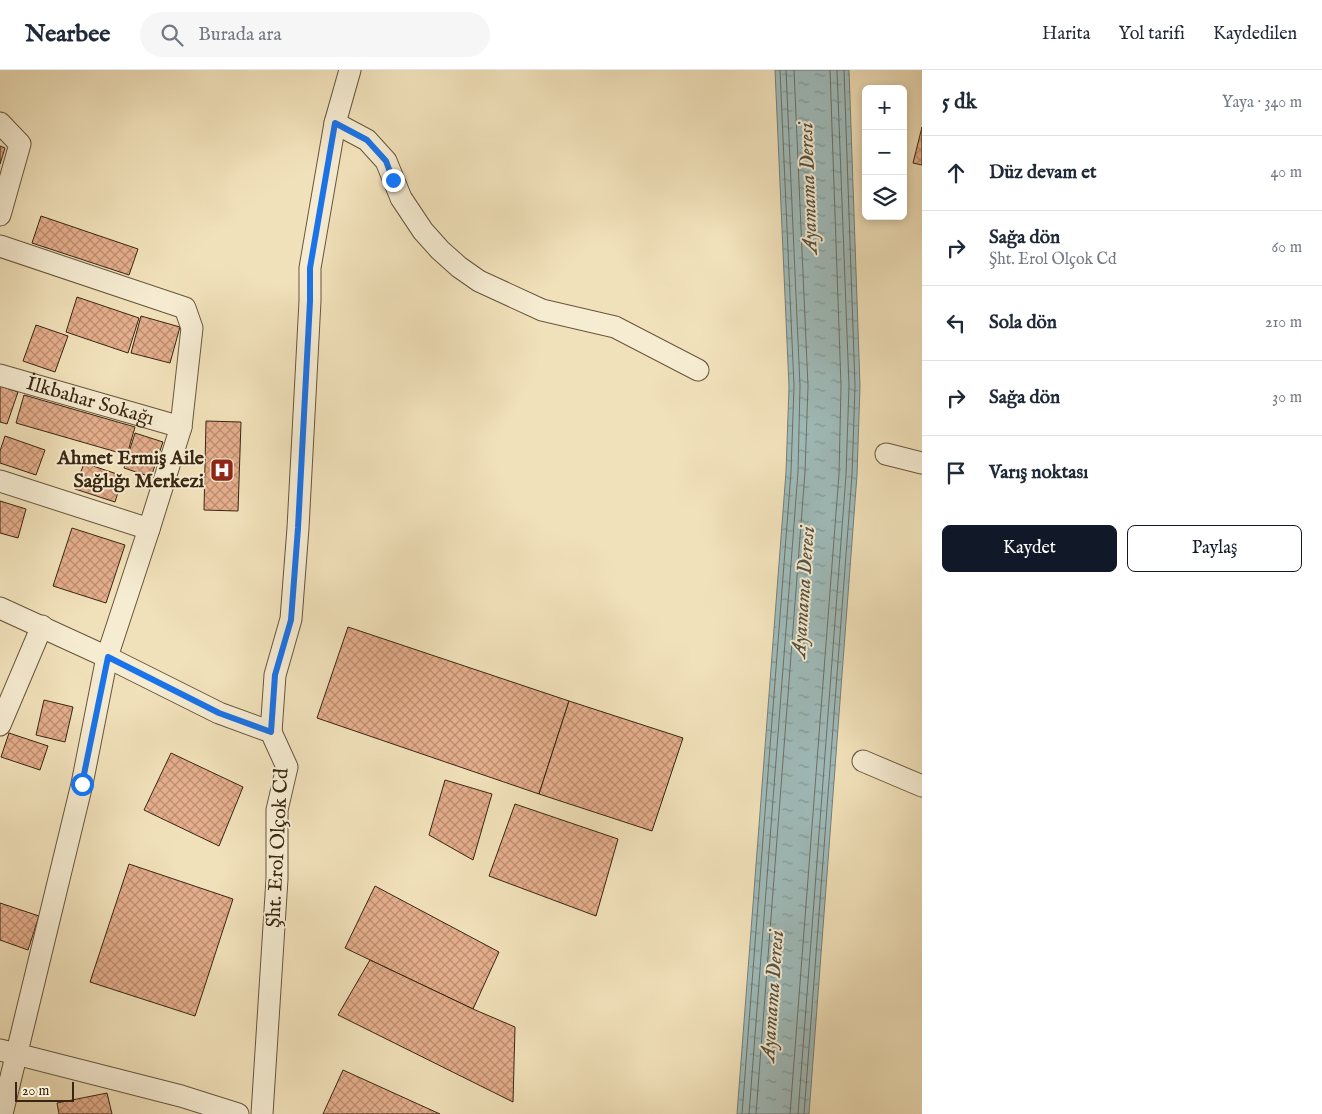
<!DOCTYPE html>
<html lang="tr">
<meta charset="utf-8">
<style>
:root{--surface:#fff;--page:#f6f6f7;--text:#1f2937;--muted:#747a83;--line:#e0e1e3;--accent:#111827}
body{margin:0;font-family:"IM FELL English",serif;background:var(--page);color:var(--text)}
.controls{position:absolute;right:15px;top:15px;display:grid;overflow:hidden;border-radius:8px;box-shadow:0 2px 8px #0003}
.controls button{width:45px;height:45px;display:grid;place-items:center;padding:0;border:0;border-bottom:1px solid var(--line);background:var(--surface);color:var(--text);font:25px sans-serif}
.scale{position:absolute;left:15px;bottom:12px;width:59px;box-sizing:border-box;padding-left:5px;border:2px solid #382612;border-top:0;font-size:14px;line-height:18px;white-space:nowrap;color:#382612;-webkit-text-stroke:4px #f6ecd2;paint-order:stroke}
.stop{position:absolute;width:15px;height:15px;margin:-11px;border:4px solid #1a73e8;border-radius:50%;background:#fff}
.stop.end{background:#1a73e8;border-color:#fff;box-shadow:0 1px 5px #0008}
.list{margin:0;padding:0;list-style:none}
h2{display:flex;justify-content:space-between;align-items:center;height:65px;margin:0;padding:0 20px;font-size:21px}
h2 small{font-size:16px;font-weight:400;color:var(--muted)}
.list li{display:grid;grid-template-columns:32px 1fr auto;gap:15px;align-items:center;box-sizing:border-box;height:75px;padding:0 20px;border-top:1px solid var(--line)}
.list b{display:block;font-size:19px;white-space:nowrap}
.list p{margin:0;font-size:16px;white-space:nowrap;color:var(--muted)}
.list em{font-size:16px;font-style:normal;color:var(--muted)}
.actions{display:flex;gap:10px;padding:15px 20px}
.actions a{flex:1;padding:11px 0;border:1px solid var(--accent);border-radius:8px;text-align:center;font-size:18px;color:var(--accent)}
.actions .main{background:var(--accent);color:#fff}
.icon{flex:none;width:28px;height:28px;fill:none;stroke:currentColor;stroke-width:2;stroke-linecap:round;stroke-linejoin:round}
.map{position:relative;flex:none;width:922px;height:1044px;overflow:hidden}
header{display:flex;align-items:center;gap:30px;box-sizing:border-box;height:70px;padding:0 25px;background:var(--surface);border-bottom:1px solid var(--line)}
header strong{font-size:24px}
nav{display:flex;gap:28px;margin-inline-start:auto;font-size:18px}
.search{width:350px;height:45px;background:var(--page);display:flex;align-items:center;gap:12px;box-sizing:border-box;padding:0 18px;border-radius:28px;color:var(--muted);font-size:19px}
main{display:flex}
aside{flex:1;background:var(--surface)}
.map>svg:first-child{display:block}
</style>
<header>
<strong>Nearbee</strong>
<div class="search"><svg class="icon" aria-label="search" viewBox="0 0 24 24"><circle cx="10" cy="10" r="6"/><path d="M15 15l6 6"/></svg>Burada ara</div>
<nav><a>Harita</a><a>Yol tarifi</a><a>Kaydedilen</a></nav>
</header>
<main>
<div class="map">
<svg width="922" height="1044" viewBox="0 0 922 1044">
<defs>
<pattern id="water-ripples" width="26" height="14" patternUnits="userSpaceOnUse" patternTransform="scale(1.25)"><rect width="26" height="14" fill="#9fbbba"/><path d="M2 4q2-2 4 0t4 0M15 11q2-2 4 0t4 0" fill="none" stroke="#839896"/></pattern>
<pattern id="building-cross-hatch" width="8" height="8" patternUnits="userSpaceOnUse" patternTransform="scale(1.25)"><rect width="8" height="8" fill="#e5ae8c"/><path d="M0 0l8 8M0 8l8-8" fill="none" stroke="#bb8d71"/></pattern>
</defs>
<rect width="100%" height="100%" fill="#f1e1ba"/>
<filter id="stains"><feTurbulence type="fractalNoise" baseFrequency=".004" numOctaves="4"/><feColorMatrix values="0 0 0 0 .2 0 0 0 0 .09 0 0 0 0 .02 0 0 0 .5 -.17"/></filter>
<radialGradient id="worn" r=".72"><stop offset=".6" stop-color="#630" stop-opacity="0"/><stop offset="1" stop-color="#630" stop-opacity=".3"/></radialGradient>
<polygon fill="url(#water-ripples)" stroke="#767f77" points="775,0 849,0 860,316 857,405 809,1044 737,1044 786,402 789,317"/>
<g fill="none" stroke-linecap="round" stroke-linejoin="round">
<g stroke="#6c7066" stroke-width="1">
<polyline points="742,1044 791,402 794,316 780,0"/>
<polyline points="749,1044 798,402 800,316 786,0"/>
<polyline points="756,1044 805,402 808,316 794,0"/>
<polyline points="790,1044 839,404 841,316 830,0"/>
<polyline points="798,1044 846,405 849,316 837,0"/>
<polyline points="804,1044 852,405 855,316 844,0"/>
</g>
</g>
<g fill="url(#building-cross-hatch)" stroke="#382612">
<polygon points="922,57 922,95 913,93"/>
<polygon points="0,76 5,78 0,94"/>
<polygon points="41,146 138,179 129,205 32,173"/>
<polygon points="77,227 139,248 128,283 66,262"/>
<polygon points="141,246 180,257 170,293 131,283"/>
<polygon points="36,255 68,266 55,302 23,291"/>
<polygon points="0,316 18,322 7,354 0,352"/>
<polygon points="24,325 135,357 127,385 16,353"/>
<polygon points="206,351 241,352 238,441 204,440"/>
<polygon points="135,363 163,372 151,407 124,398"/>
<polygon points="5,366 45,380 36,405 0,393 0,381"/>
<polygon points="84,393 123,406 115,432 75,419"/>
<polygon points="0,431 26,439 18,468 0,463"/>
<polygon points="72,458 125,475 106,533 53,516"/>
<polygon points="348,557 569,631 539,724 317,648"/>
<polygon points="44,630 73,637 65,672 36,665"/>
<polygon points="569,631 683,668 652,761 539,724"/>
<polygon points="9,663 48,676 40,700 1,687"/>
<polygon points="171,683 243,717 219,776 144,740"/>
<polygon points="445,710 492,724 473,790 429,765"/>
<polygon points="515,734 618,769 596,846 489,806"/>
<polygon points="129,794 233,829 195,946 90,912"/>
<polygon points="375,816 499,882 473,939 345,878"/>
<polygon points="0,833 39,846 28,880 0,870"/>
<polygon points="370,890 473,939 515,957 513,1032 338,945"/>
<polygon points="343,1000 440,1044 323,1044"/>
<polygon points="107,1023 112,1044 59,1044 57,1033"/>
</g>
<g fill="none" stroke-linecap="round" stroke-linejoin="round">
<g stroke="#66553c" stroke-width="23">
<g id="minor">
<polyline points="0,53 20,74 0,145"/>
<polyline points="335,53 367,70 386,91 401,128 423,161 440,180 459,197 479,211 542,240 615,257 698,300"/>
<polyline points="0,176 185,238 192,258 181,357 149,459 107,587 82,714 2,1044"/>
<path id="s1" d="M0 305 181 357"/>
<polyline points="886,384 922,393"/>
<polyline points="0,411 149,459"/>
<polyline points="0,538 107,587 219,643 271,662 287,697 277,740 277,809 262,1044"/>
<polyline points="0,655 42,556"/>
<polyline points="271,662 275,605 291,549 298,458 310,231 310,198 335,53 350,0"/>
<polyline points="863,691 922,716"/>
<polyline points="0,980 181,1026 238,1044"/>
</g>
</g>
<use href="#minor" stroke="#f6ecd2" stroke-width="21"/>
</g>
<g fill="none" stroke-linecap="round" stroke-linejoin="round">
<polyline stroke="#1a73e8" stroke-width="6" points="82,714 108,587 219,643 271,662 275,605 291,550 298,458 310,231 310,198 335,53 367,70 386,91 393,110"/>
</g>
<defs>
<g id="hospital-square" transform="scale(1.25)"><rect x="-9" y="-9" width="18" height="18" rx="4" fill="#8f2418" stroke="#f6ecd2"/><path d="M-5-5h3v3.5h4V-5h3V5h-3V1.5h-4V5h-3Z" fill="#fff"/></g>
</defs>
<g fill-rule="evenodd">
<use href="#hospital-square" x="222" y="400"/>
</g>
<g text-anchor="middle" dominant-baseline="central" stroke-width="4" stroke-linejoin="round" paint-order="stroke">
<g font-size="20" fill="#382612" stroke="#f6ecd2">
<text stroke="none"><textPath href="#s1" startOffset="94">İlkbahar Sokağı</textPath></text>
<text transform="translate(278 778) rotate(-87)">Şht. Erol Olçok Cd</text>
</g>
<g font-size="20" font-weight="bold" fill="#382612" stroke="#f6ecd2" text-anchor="end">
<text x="204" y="388">Ahmet Ermiş Aile<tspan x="204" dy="23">Sağlığı Merkezi</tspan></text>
</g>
<g font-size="21" font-style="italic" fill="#575344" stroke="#f6ecd2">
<text transform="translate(809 118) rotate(-92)">Ayamama Deresi</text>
<text transform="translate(804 522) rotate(-86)">Ayamama Deresi</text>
<text transform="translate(773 926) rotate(-86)">Ayamama Deresi</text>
</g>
</g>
<rect width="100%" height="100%" filter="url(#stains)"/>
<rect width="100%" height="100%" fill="url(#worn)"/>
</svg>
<div class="controls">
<button>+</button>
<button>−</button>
<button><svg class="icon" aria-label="layers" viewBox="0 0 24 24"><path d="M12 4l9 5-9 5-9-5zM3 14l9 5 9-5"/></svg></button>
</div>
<div class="scale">20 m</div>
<div class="stop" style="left:82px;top:714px"></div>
<div class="stop end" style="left:393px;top:110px"></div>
</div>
<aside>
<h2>5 dk<small>Yaya · 340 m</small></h2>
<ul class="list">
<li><svg class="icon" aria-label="ahead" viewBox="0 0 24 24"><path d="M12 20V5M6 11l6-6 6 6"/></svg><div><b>Düz devam et</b></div><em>40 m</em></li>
<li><svg class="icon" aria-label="right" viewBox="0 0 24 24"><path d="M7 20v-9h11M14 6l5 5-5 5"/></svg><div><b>Sağa dön</b><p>Şht. Erol Olçok Cd</p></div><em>60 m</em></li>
<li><svg class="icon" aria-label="left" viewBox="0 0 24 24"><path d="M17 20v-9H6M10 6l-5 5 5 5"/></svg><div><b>Sola dön</b></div><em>210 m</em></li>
<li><svg class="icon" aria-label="right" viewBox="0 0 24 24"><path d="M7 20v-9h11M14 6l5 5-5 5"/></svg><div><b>Sağa dön</b></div><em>30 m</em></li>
<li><svg class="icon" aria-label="arrive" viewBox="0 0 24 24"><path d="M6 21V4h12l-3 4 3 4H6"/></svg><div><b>Varış noktası</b></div></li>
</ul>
<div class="actions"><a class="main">Kaydet</a><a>Paylaş</a></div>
</aside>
</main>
